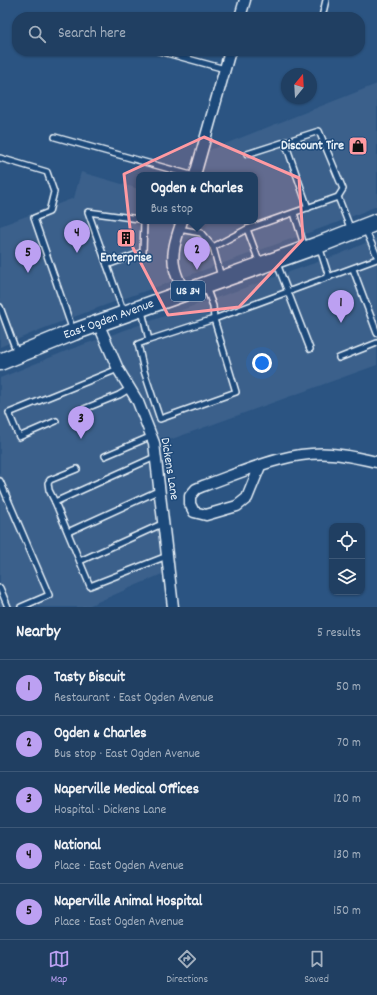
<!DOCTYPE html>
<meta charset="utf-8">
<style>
:root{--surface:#203f62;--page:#2d4a6b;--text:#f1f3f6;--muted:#a2afbe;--line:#3d5877;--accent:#bca0f2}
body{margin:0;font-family:Dekko,sans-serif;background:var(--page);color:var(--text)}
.controls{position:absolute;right:12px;bottom:12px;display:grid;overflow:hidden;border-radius:8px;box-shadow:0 1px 3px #0004}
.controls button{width:36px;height:36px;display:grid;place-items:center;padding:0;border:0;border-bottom:1px solid var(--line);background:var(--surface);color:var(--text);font:20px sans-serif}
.compass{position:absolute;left:281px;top:68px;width:36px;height:36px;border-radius:50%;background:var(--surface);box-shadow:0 1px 3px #0004;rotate:18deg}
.you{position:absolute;left:262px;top:363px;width:14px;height:14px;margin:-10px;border:3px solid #fff;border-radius:50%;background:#1a73e8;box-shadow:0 0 0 6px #1a73e833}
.badge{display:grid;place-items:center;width:26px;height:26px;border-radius:50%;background:var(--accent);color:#111;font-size:13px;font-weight:700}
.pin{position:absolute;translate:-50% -33px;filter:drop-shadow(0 1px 2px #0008)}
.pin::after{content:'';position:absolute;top:21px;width:14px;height:12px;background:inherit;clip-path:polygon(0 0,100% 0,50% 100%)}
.popup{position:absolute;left:136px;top:172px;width:122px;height:52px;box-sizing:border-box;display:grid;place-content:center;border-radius:8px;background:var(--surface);filter:drop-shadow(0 1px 3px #0005);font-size:13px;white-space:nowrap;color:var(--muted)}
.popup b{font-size:15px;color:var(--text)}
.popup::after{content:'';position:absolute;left:50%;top:100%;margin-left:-8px;border:8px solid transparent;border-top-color:var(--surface)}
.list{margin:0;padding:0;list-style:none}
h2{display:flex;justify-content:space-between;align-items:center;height:52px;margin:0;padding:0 16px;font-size:17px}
h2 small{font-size:13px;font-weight:400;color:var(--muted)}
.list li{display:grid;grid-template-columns:26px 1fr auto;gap:12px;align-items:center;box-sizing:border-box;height:56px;padding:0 16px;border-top:1px solid var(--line)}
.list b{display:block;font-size:15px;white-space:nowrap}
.list p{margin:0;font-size:13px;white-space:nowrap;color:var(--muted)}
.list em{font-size:13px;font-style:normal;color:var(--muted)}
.icon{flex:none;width:22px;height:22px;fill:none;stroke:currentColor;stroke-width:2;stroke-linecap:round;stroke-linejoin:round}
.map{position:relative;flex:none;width:377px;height:607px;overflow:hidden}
.search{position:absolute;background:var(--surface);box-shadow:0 1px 3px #0004;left:12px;right:12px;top:12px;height:44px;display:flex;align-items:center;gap:10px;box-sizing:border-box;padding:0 14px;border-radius:16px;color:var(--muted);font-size:15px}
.sheet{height:332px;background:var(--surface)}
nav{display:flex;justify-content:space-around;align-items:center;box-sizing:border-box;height:56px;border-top:1px solid var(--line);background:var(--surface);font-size:11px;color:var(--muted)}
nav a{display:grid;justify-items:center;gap:2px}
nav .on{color:var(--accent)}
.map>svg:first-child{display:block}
</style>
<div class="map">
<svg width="377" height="607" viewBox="0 0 377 607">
<rect width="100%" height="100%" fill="#2b5482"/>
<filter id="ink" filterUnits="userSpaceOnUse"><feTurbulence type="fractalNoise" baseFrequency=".025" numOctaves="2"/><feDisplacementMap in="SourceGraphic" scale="8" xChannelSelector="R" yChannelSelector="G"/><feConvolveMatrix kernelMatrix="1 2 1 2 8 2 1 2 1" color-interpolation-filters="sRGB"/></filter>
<g filter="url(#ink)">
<g fill="#3a608b">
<polygon points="377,84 377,206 336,223 103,306 42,329 0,347 0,226 74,198 81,172 139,189 139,221 255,221 255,175 195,175 202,153"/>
<polygon points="377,238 377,365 161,443 176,568 86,607 0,607 0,378 71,349 340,254"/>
</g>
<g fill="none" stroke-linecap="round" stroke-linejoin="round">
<g stroke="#e8f1f8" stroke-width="8">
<g id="lane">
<polyline points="322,17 326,0"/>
<polyline points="159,51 225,69"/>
<polyline points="55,137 191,175"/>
<polyline points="285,142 308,208"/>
<polyline points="247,154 319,131 343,189 338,197"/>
<polyline points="0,158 47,172 54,192 49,212 34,218 73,331"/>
<polyline points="294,213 305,248"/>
<polyline points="179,229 201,233 213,247 221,277"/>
<polyline points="247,229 260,264"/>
<polyline points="365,229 377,256"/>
<polyline points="319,246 329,277"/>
<polyline points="213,247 247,229 338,197 351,230"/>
<polyline points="276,261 310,349"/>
<polyline points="107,265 143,252 144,221"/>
<polyline points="353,269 377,333"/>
<polyline points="206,287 213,306 214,319 377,259"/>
<polyline points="0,307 17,353"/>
<polyline points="142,311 149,340 138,344 144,371 160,419 236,392 214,319 149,340"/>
<polyline points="124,313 88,212 139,219"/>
<polyline points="339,358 377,343"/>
<polyline points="84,409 119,395 129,389"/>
<polyline points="56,421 19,437 9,413 118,369"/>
<polyline points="105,456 152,436"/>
<polyline points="155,457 55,502 90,586 167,556"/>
<polyline points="0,481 49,595 21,607"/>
<polyline points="55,502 49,490 48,483 50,480 77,469"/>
<polyline points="68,532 160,490"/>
<polyline points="80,561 164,523"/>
<polyline points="0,588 8,607"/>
</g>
</g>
<g stroke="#e8f1f8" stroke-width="13">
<g id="street">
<polyline points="240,17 245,0"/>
<polyline points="195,175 230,51"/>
<path d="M182 221C177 236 170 254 175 270 177 278 181 285 184 293"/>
<polyline points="98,323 118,369 138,402 154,443 173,607"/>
<path d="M260 466 247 498 237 506 206 515 194 512 190 504V496L196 489 203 486C243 472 288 450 332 454 347 455 362 459 377 462"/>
</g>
</g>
<g stroke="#e8f1f8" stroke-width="19">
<polyline id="primary" points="0,362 74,332 318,245 377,222"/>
</g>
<use href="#lane" stroke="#1f4a7a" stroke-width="5"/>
<use href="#street" stroke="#1f4a7a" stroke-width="10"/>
<use href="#primary" stroke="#1f4a7a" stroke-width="16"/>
</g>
</g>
<path fill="#ff9aa2" fill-opacity="0.2" stroke="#ff9aa2" stroke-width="3" stroke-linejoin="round" d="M204 137 299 178 303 239 239 307 168 315 132 246 124 174Z"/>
<defs>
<g id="shop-square" transform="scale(1)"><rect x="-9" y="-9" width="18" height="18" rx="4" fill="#ff9aa2" stroke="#1f4a7a"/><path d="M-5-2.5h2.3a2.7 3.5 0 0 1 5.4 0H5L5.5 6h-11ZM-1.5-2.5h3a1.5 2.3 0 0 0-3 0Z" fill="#111"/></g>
<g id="building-square" transform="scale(1)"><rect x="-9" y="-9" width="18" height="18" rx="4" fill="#ff9aa2" stroke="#1f4a7a"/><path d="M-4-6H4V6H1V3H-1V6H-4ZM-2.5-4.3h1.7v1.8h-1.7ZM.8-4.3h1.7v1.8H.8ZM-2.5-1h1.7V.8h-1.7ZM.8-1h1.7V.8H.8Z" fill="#111"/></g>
</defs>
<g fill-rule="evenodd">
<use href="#shop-square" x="358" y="146"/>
<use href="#building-square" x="126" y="238"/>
</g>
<g text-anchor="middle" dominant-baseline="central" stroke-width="3" stroke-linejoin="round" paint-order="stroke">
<rect fill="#1f4a7a" stroke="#acbfd2" stroke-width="1" x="171" y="281" width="34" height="20" rx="3"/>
<g font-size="12" font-weight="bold" fill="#e8f1f8">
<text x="188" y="291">US 34</text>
</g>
<g font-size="13" font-weight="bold" fill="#e8f1f8" stroke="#1f4a7a" text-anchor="end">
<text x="344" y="146">Discount Tire</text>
<text x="126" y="258" text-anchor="middle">Enterprise</text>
</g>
<g font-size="13" fill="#e8f1f8" stroke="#1f4a7a">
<text transform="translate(109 320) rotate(-20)">East Ogden Avenue</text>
<text transform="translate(169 469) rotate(81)">Dickens Lane</text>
</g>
</g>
</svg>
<div class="controls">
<button><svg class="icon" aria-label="locate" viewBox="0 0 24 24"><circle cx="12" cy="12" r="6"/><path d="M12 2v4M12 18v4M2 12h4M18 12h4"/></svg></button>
<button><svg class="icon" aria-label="layers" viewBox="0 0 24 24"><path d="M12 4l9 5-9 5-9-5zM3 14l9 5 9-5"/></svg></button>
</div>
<svg class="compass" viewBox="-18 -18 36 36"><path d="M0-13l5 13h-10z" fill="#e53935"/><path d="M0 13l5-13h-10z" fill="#a2afbe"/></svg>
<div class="you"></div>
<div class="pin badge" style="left:341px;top:323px">1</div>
<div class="pin badge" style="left:197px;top:270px">2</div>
<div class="popup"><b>Ogden &amp; Charles</b>Bus stop</div>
<div class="pin badge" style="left:81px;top:439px">3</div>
<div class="pin badge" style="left:77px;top:253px">4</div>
<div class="pin badge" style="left:28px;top:273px">5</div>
<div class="search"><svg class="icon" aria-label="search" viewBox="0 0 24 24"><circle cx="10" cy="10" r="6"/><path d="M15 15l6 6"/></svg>Search here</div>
</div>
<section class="sheet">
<h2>Nearby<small>5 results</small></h2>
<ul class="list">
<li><span class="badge">1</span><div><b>Tasty Biscuit</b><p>Restaurant · East Ogden Avenue</p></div><em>50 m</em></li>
<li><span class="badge">2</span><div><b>Ogden &amp; Charles</b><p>Bus stop · East Ogden Avenue</p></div><em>70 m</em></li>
<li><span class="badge">3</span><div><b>Naperville Medical Offices</b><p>Hospital · Dickens Lane</p></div><em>120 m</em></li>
<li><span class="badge">4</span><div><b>National</b><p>Place · East Ogden Avenue</p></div><em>130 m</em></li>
<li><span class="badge">5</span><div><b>Naperville Animal Hospital</b><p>Place · East Ogden Avenue</p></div><em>150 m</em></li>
</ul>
</section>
<nav>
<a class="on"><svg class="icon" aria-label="map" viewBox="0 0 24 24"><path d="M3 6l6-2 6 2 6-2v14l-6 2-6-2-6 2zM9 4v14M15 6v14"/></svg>Map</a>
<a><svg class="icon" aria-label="directions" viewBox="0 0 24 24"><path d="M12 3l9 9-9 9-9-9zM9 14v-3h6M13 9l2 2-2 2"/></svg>Directions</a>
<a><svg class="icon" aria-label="saved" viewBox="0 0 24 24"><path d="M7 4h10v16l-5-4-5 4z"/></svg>Saved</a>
</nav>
